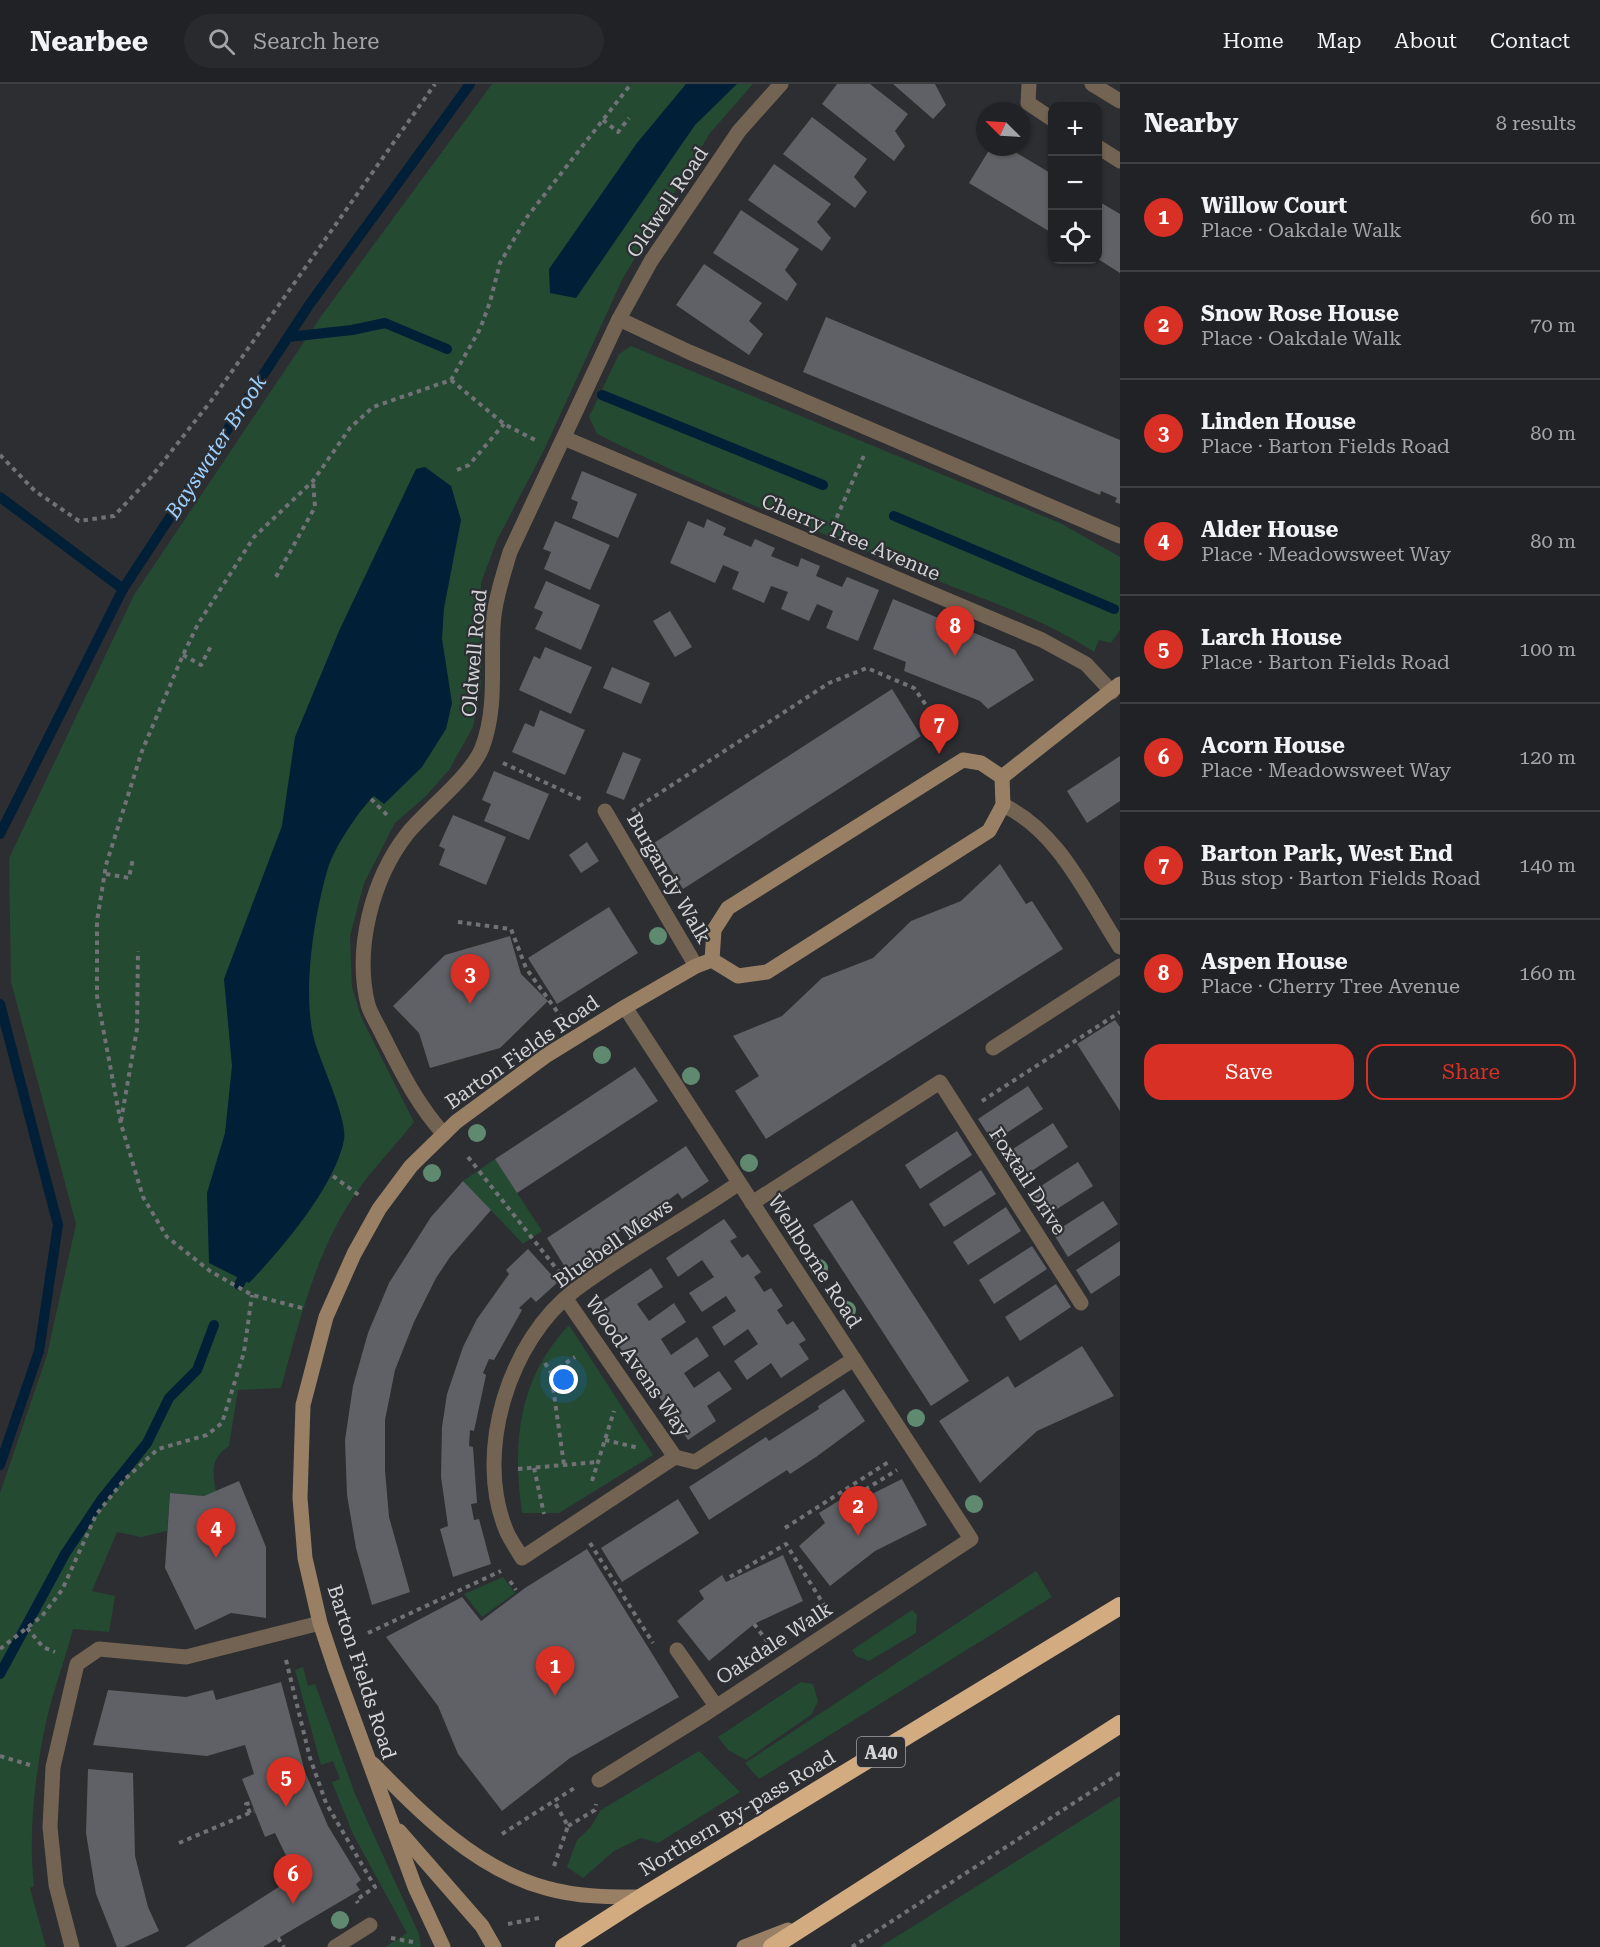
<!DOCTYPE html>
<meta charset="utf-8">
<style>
:root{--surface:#212226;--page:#292a2e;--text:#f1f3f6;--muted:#a2a4a7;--line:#3e3f43;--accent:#d93025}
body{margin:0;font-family:"Roboto Serif",serif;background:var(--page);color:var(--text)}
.controls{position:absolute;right:18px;top:18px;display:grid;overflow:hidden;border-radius:12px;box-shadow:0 2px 4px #0004}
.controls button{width:54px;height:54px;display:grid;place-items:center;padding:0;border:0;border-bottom:2px solid var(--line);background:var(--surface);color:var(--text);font:30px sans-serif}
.compass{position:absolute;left:976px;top:18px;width:54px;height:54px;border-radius:50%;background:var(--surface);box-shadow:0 2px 4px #0004;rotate:294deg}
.you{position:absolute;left:564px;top:1296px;width:21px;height:21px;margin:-15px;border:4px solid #fff;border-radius:50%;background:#1a73e8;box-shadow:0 0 0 9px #1a73e833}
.badge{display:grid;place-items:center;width:39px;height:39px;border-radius:50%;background:var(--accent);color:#fff;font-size:20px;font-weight:700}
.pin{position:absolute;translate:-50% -50px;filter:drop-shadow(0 2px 3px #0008)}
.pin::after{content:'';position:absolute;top:32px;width:21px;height:18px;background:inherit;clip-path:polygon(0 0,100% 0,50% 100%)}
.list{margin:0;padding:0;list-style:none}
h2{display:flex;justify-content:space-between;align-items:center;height:78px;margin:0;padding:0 24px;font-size:26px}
h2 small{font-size:20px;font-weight:400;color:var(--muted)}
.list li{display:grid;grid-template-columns:39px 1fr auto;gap:18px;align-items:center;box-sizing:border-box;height:108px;padding:0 24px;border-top:2px solid var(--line)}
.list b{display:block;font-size:22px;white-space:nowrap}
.list p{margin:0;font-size:20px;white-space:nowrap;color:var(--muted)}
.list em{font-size:20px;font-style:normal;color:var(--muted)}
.actions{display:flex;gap:12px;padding:18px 24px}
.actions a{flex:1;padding:14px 0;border:2px solid var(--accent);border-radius:18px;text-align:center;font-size:21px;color:var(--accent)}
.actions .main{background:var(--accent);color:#fff}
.icon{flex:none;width:33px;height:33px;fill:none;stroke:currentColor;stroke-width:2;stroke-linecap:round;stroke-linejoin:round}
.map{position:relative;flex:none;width:1120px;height:1863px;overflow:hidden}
header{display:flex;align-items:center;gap:36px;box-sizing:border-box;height:84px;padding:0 30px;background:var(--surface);border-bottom:2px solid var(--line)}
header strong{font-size:28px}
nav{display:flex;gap:33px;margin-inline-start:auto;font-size:21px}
.search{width:420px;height:54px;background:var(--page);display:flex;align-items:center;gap:15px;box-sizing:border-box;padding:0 21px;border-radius:33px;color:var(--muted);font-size:22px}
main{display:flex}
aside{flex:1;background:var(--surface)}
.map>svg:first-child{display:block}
</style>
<header>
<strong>Nearbee</strong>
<div class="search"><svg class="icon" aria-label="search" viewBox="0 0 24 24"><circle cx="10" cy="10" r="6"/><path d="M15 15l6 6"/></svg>Search here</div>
<nav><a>Home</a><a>Map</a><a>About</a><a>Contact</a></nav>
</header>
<main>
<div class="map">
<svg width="1120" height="1863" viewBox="0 0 1120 1863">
<rect width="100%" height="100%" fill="#2c2e32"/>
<g fill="#244a32">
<path d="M492 0H753L710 49 623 194 543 368 497 456 481 499V602L473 643 449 686 425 713 395 739 364 799 350 852 352 903 361 933 414 1038C395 1062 373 1084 356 1109 316 1166 299 1239 281 1304L238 1306 229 1362C211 1374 212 1386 216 1407L204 1412 170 1409 167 1447 141 1453 117 1448 92 1507 115 1512 109 1548 73 1545C65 1576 53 1607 46 1638 35 1690 28 1750 34 1802L30 1804 46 1863H0V1409L47 1271 76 1140 11 898 9 774 134 511 322 231Z"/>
<path d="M631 262 1060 439 1120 473V546L1111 559 1099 556 1094 568C1043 534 976 513 919 489 811 445 701 402 597 350L589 333 619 270Z"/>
<polygon points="495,1075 542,1147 523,1160 463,1097"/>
<path d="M569 1241 653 1371 559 1429H522C512 1358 518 1295 569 1241Z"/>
<polygon points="1036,1487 1052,1513 759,1695 745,1679"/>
<polygon points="503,1493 515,1509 482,1533 464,1510"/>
<polygon points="912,1526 917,1531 916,1549 869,1577 856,1572 852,1566"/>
<polygon points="303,1583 308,1602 315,1600 355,1710 419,1850 421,1863 385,1863 407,1849 353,1750 332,1698 340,1695 333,1677 321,1681 295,1586"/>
<polygon points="801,1598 813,1600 818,1617 812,1630 746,1676 728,1666 718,1653"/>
<polygon points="699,1667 740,1708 658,1759 641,1754 614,1767 583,1794 567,1783 577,1756 590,1744 601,1726"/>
<polygon points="1120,1712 1120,1863 880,1863"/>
</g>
<g fill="#011f37">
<polygon points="686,0 737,0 695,41 576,214 550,209 549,185 637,59"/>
<path d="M425 383 451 402 461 436 444 524 442 555 452 619 446 645 422 683 384 720 374 712C359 726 334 764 328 784 314 831 302 908 314 955 320 978 348 1035 344 1056 335 1102 282 1165 249 1199L209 1179 207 1109 225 1049 232 982 224 895 282 742 295 653 339 547 416 385Z"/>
</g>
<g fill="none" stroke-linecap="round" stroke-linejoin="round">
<g stroke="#011f37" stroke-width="10">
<polyline points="288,253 352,246 385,239 447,265"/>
<polyline points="602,311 823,401"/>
<polyline points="0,413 123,505"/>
<polyline points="894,432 1114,525"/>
<polyline points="0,750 123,505 309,221 470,0"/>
<polyline points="0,920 58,1141 39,1267 0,1381"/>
<polyline points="239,1201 242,1195"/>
<polyline points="0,1590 65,1470 101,1416 147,1359 169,1314 197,1286 214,1241"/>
</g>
</g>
<g fill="#5f6166">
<polygon points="837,0 870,0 908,30 895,47 905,62 894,77 822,20"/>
<polygon points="893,0 935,0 946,21 933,35"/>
<polygon points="812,33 867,75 854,93 867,108 855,124 783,70"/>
<polygon points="991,63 1007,63 1052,90 1052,149 969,99"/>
<polygon points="774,80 831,120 817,138 831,154 822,167 748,116"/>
<polygon points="1098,117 1120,130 1120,189 1098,175"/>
<polygon points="741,126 799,165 785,186 797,200 787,217 713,169"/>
<polygon points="704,180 762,219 749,237 763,250 749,271 676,221"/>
<polygon points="826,233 1120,356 1120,420 1115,418 1117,414 1101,407 1100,411 803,288"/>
<polygon points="582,387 637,410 618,454 572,434 578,418 571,415"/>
<polygon points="707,435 726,444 723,451 751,463 755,455 775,464 771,472 798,483 801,474 820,482 816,492 842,503 847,493 879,506 858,557 826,544 833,527 817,520 809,537 781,525 788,508 771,502 764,519 732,505 739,488 723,481 715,499 670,479 688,437 704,444"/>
<polygon points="555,437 610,461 590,506 544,485 551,468 543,465"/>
<polygon points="546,497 600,521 581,566 535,545 543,528 534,524"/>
<polygon points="893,515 1015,566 1034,596 988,625 980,617 904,587 906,578 873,565"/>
<polygon points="670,527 692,563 675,573 653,537"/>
<polygon points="545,563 592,583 571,630 519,606 534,572 540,575"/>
<polygon points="612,583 650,599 641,620 603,604"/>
<polygon points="892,605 921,652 683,805 654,759"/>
<polygon points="540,626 585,646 565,691 512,668 525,639 534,643"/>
<polygon points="623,668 641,675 624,716 606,709"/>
<polygon points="1120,672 1120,717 1087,739 1067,707"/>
<polygon points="494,687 549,710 529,756 484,737 491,720 482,716"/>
<polygon points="453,731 506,753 486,801 439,781 445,765 439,762"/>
<polygon points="587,758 599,777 581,789 569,771"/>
<polygon points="1000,780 1026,820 1032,817 1063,865 766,1055 735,1007 759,992 733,952 782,932 822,894 873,874 911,837 961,817"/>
<polygon points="609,823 638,869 557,920 528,874"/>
<polygon points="510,852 521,890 548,917 500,964 430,984 419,949 393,922 445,871"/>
<polygon points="1115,936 1120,943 1120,1027 1077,960"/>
<polygon points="635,983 658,1017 517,1109 495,1075"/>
<polygon points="1028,1002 1043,1025 993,1058 978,1035"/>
<polygon points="1053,1039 1068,1063 1018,1096 1002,1072"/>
<polygon points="957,1047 972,1071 920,1105 905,1081"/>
<polygon points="686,1062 709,1097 682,1115 678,1109 663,1120 666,1125 625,1151 622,1146 607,1156 610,1161 568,1188 547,1154"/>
<polygon points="1078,1078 1093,1102 1043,1134 1027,1111"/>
<polygon points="981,1086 996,1110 944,1143 929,1120"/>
<polygon points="463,1097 491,1126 450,1173 436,1194 414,1238 395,1286 385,1336 385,1386 389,1433 410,1508 372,1521 356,1464 347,1411 345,1356 353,1302 368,1249 389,1199 431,1133"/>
<polygon points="852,1116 969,1297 931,1322 813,1141"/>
<polygon points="1103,1117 1118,1140 1068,1173 1053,1149"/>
<polygon points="1006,1123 1021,1147 968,1181 953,1158"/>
<polygon points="724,1135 737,1153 730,1157 742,1174 748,1170 761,1188 754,1193 764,1208 771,1204 783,1222 777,1226 787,1241 793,1237 806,1256 799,1260 809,1275 781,1294 771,1279 747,1296 734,1277 758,1260 748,1245 724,1262 712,1243 736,1227 726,1212 702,1228 689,1209 714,1193 702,1176 678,1193 666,1174"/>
<polygon points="1120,1157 1120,1191 1091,1210 1076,1186"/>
<polygon points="1032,1162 1047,1185 994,1220 979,1196"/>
<polygon points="528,1165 558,1198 536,1218 531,1213 519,1224 522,1226 494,1276 489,1275 483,1289 486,1291 474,1347 470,1346 469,1362 473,1363 477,1419 471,1420 474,1436 479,1435 491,1480 453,1493 440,1445 448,1442 441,1393 442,1343 447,1310 463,1263 477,1235 509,1190 506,1186"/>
<polygon points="651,1184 663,1203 637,1220 649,1237 674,1219 686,1238 661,1255 671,1271 697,1253 709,1272 684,1289 694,1304 719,1287 732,1305 707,1322 716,1337 688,1356 678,1341 674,1344 662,1326 666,1323 656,1308 651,1310 639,1292 644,1289 633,1274 629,1277 616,1258 621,1255 610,1238 605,1241 593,1223"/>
<polygon points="1056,1200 1071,1223 1020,1257 1005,1233"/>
<polygon points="1082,1262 1114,1312 1037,1347 980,1399 939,1337 1008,1292 1015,1304"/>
<polygon points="844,1305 865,1337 816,1373 790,1390 787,1386 709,1436 689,1403 766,1353 769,1357 819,1325 818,1322"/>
<polygon points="902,1395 927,1441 875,1467 830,1502 799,1462 825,1439 819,1429 843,1414 848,1422"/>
<polygon points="239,1397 266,1463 266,1534 231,1529 195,1546 165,1484 170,1409 204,1412"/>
<polygon points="678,1415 699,1449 622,1498 601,1464"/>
<polygon points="587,1465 679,1613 570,1674 502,1727 458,1670 438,1622 386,1553 462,1513 481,1537 525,1504"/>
<polygon points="783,1471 803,1517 754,1540 709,1577 677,1537 704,1515 699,1507 722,1491 726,1498"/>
<polygon points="281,1598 305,1688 328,1742 361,1796 356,1800 360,1806 263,1863 185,1863 296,1792 275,1749 265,1753 242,1695 254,1690 245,1661 207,1672 93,1661 108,1606 186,1613 213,1606 216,1616"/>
<polygon points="88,1685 133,1689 135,1772 148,1823 159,1847 124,1863 117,1863 96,1810 86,1749"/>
</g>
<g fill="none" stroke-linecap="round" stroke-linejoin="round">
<g stroke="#707276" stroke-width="4" stroke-dasharray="4.5 4.5" stroke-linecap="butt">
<polyline points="603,36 618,48 629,34"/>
<polyline points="451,296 504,340 535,356"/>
<polyline points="0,371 35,407 79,437 114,432 151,393 211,317 435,0"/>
<polyline points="457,386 469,381 504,340"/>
<polyline points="833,442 865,369"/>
<polyline points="276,493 315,423 313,397"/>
<polyline points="183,571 201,581 211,562"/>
<polyline points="503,679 583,716"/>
<polyline points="371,715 389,733"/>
<polyline points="632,727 829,599 867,584 914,604 950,655"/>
<polyline points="106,790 129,794 133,774"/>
<polyline points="458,838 511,845 526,884 561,933"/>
<polyline points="982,1017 1120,928"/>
<polyline points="121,1037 137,945 138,867"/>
<polyline points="468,1073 559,1188"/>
<polyline points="333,1092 360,1112"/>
<polyline points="302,1224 252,1211 210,1187 167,1153 143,1113 121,1040 97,912 97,837 106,781 142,667 183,571 198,540 254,453 313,397 350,344 373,323 451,296 480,245 490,218 500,179 527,133 631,0"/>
<polyline points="545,1279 551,1289 564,1381"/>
<polyline points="551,1289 575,1273"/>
<polyline points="605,1356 639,1364"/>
<polyline points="534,1384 544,1430"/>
<polyline points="518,1385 598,1378"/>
<polyline points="592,1397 614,1327"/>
<polyline points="850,1415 897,1386"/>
<polyline points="785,1444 890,1377"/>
<polyline points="590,1459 653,1559"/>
<polyline points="730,1493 786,1460 824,1521"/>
<polyline points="510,1497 516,1506"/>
<polyline points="754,1540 767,1557"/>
<polyline points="27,1544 43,1563 55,1568"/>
<polyline points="368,1549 501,1487"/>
<polyline points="0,1565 42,1532 62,1506 96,1431 124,1396 158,1365 207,1351 222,1339 244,1268 252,1211"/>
<polyline points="286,1576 310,1674 326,1719 375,1803 356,1816 358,1819"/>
<polyline points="0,1672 30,1681"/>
<polyline points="250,1729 246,1720 251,1719"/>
<polyline points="568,1742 595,1726 596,1720"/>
<polyline points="502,1750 554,1717"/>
<polyline points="179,1759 254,1727"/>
<polyline points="554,1782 568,1742 554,1717 576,1703"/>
<polyline points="508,1840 539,1834"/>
<polyline points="278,1854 284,1863"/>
<polyline points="391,1854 413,1858"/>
<polyline points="852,1863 1120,1689"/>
</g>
<g stroke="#736352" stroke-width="15">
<polyline points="993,964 1120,882"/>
<polyline points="677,1566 716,1622"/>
</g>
<g stroke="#736352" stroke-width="15">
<polyline points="1029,0 1028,19 1052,35"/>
<polyline points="1092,0 1120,17"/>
<polyline points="1098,63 1120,77"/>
<polyline points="619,235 689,268 1120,452"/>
<polyline points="564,354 1042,556 1086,580 1112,608"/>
<path d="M1003 721C1060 748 1087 813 1120 863"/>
<polyline points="605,727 696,882"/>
<path d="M444 1050C417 1021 400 985 382 950 378 941 371 931 368 921 354 865 372 795 407 750 426 726 471 692 482 664 497 625 491 584 493 543 494 518 503 492 510 468L619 235 651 177 739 47 781 0"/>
<path d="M739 1099C686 1136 627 1167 575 1206 509 1256 474 1368 506 1446 510 1456 517 1465 522 1474L675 1373 695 1378 854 1275"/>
<polyline points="752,1119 940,998 1081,1219"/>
<polyline points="566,1215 675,1373"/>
<polyline points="599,1696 702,1632 971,1455 625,923"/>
<polyline points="72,1863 56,1801 50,1743 53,1683 77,1580 99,1565 186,1573 320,1539"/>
<polyline points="335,1863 370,1841"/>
</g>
<g stroke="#998065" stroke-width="15">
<polygon points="963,676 981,679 1002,693 1003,721 989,747 767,888 738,892 712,876 714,846 728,824"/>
<polyline points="1002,693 1120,600"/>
<path d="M373 1680C422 1730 476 1785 546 1804 577 1813 610 1813 642 1813"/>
<polyline points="399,1747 482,1842 494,1863"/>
<polyline points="443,1863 415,1803 335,1584 320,1539 305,1474 300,1414 303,1321 326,1233 354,1170 379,1125 411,1082 456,1038 547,971 625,923 696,882 712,876"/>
<polyline points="744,1863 788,1846"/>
</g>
<g stroke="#d2ab81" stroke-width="18">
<polyline points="564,1863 642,1813 1120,1522"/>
<polyline points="772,1863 1120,1640"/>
</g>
</g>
<g fill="#608a70">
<circle cx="658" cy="852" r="9"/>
<circle cx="602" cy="971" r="9"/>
<circle cx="691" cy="992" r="9"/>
<circle cx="477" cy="1049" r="9"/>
<circle cx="749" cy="1079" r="9"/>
<circle cx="432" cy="1089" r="9"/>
<circle cx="819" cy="1184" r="9"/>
<circle cx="847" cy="1226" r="9"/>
<circle cx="916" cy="1334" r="9"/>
<circle cx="974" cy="1420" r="9"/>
<circle cx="340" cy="1836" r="9"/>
</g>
<g text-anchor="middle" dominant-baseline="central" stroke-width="4.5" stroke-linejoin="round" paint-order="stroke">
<rect fill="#2c2e32" stroke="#a1a2a6" stroke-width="1.5" x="857" y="1653" width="48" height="30" rx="4.5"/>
<g font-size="18" font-weight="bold" fill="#d3d4d7">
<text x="881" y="1668">A40</text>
</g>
<g font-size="20" fill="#d3d4d7" stroke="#2c2e32">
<text transform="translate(667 118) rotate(-56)">Oldwell Road</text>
<text transform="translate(851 453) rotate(23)">Cherry Tree Avenue</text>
<text transform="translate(474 569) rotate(-85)">Oldwell Road</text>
<text transform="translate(669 794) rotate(60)">Burgandy Walk</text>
<text transform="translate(522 968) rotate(-35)">Barton Fields Road</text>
<text transform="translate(1028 1097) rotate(57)">Foxtail Drive</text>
<text transform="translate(613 1159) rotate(-35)">Bluebell Mews</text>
<text transform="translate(815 1177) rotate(57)">Wellborne Road</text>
<text transform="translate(638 1282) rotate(55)">Wood Avens Way</text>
<text transform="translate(774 1559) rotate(-33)">Oakdale Walk</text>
<text transform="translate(362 1588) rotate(72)">Barton Fields Road</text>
<text transform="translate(737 1729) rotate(-31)">Northern By-pass Road</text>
</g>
<g font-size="21" font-style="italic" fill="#9ed0fd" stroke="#2c2e32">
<text transform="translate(216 363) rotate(-57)">Bayswater Brook</text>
</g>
</g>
</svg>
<div class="controls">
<button>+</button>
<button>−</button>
<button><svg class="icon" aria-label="locate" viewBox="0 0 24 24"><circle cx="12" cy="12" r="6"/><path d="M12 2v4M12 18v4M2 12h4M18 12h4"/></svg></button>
</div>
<svg class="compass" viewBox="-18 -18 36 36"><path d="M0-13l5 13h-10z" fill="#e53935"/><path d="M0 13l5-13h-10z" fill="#a2a4a7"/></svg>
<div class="you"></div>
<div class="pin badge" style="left:555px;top:1612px">1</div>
<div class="pin badge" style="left:858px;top:1452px">2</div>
<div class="pin badge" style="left:470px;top:920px">3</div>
<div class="pin badge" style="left:216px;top:1474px">4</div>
<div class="pin badge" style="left:286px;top:1723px">5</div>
<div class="pin badge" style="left:293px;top:1820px">6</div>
<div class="pin badge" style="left:939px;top:670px">7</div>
<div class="pin badge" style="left:955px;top:572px">8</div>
</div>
<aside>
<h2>Nearby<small>8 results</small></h2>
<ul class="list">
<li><span class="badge">1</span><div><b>Willow Court</b><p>Place · Oakdale Walk</p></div><em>60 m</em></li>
<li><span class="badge">2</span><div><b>Snow Rose House</b><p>Place · Oakdale Walk</p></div><em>70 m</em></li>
<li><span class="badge">3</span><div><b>Linden House</b><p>Place · Barton Fields Road</p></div><em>80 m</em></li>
<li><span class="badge">4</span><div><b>Alder House</b><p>Place · Meadowsweet Way</p></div><em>80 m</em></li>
<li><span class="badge">5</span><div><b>Larch House</b><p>Place · Barton Fields Road</p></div><em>100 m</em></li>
<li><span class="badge">6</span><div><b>Acorn House</b><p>Place · Meadowsweet Way</p></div><em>120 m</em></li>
<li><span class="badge">7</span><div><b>Barton Park, West End</b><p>Bus stop · Barton Fields Road</p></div><em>140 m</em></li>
<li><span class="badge">8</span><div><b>Aspen House</b><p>Place · Cherry Tree Avenue</p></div><em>160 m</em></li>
</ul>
<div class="actions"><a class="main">Save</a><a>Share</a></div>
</aside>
</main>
